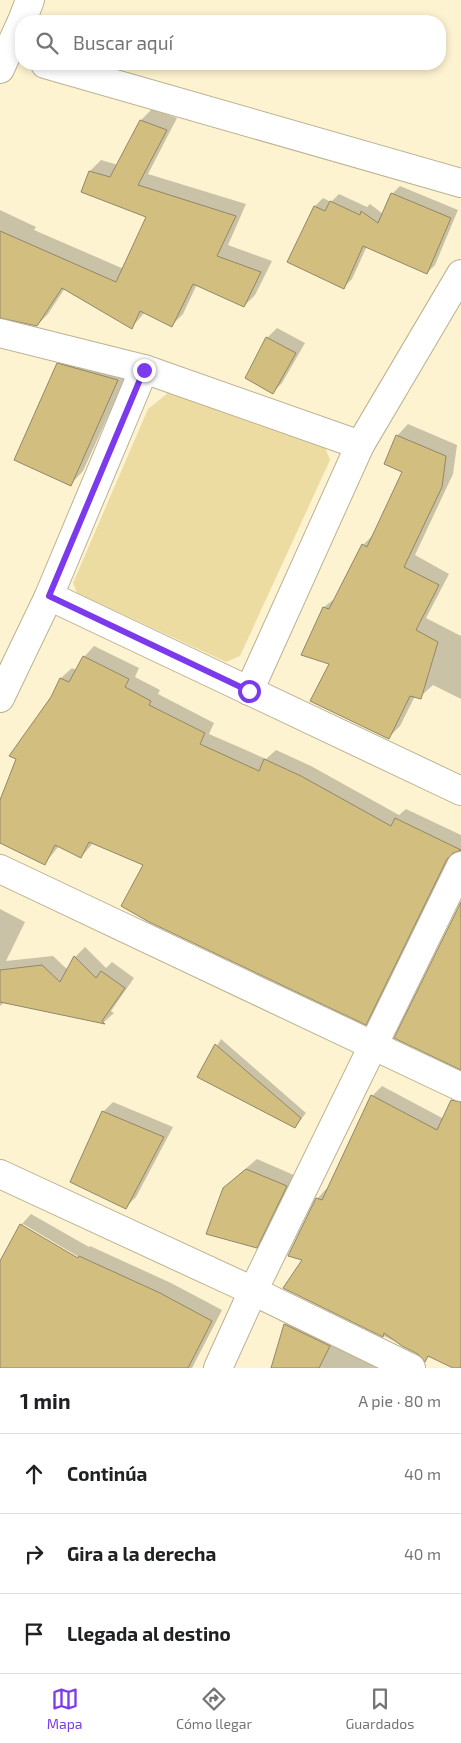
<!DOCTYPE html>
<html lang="es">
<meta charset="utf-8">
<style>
:root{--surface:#fff;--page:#f6f6f6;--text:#202124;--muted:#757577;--line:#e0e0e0;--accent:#7c3aed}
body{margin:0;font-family:"Exo 2",sans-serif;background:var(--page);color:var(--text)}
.stop{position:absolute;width:15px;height:15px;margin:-11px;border:4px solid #7c3aed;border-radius:50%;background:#fff}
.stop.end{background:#7c3aed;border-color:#fff;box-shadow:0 1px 5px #0008}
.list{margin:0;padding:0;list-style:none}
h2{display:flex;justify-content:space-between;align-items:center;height:65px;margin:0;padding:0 20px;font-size:21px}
h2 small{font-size:16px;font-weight:400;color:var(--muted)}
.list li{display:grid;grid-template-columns:32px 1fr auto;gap:15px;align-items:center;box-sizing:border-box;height:80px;padding:0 20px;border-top:1px solid var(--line)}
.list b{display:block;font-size:19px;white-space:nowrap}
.list em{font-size:16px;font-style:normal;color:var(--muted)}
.icon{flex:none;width:28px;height:28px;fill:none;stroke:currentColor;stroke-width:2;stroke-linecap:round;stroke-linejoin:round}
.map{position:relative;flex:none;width:461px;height:1368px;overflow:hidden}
.search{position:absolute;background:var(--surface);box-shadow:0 2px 8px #0003;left:15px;right:15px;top:15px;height:55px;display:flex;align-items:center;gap:12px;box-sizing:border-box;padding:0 18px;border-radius:20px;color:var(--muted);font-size:19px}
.sheet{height:305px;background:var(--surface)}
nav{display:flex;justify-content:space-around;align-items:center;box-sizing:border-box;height:70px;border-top:1px solid var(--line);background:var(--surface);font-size:14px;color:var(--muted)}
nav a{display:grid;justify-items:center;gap:2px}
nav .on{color:var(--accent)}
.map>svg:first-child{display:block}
</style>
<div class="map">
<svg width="461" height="1368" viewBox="0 0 461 1368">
<rect width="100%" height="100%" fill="#fdf3d1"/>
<polygon fill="#eddca2" points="168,393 324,445 330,460 240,656 226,662 77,593 73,583 148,409"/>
<g fill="#0003" fill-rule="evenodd">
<polygon points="152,109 177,118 148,174 246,204 228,245 272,261 255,295 244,306 197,284 183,314 172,325 145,312 132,327 65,288 48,314 37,325 0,317 0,210 36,227 34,230 124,269 148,217 83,192 90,171 101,160 118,165 141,120"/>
<polygon points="400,186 458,210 435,265 427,273 367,246 352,279 344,287 288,262 315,206 323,198 331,202 339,194 367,207 370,204 383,214 392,194"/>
<polygon points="277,328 305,343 282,383 272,393 267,338"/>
<polygon points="71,351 130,368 83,471 71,484 58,364"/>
<polygon points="408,424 457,445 453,474 415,555 449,574 426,618 461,636 461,699 433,685 420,697 415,696 400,726 389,737 331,663 324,607 337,597 363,545 375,533 404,471 397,436"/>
<polygon points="94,646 139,668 135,677 160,690 158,694 214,723 209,734 266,759 276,750 311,766 399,815 406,809 461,835 461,850 455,851 376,1013 366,1023 145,864 94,842 81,857 59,846 45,863 0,841 0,801 61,678 72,668 76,670 84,657"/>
<polygon points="0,909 25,922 6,961 53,956 68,970 75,957 85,947 106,968 112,962 134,978 111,1011 114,1013 104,1022 5,1002 0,1006"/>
<polygon points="221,1039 306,1113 295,1127 199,1077"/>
<polygon points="382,1086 461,1128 461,1368 456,1368 430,1356 425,1360 419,1353 285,1288 304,1259 317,1199 326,1189 329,1190 372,1096"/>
<polygon points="113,1102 173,1127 136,1197 126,1207 103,1112"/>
<polygon points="257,1159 296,1176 267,1236 256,1246 235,1178"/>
<path d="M31 1214 89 1247 90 1246 171 1283 222 1310 192 1368H0V1263L21 1225ZM23 1224 84 1260 83 1262 23 1227Z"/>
<polygon points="296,1314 407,1368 272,1368 285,1324"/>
</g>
<g fill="#d2bf80" stroke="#908768">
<polygon points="140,120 167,130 138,185 236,216 217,256 261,272 244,307 193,284 172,327 140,311 132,329 62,288 37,326 0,318 0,231 116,282 146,217 81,192 89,171 110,177"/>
<polygon points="391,193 451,218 427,274 363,246 344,289 287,262 314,206 325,211 330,201 360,215 361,211 378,223"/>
<polygon points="266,337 296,353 273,394 245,378"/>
<polygon points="57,363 118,380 71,486 14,460"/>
<polygon points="396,435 446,456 442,487 404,567 439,585 416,630 438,642 421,699 410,696 389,739 310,701 329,664 301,655 323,607 329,609 362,544 367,547 402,472 384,464"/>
<polygon points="83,656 129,679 125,687 151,701 149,705 205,733 200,744 259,771 264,759 301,776 391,826 395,818 461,850 453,853 447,859 366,1025 149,922 121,906 143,865 89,842 81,858 55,845 45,865 0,843 0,800 16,759 9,756 51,697 60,678 69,682"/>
<polygon points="461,902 461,1070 394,1038"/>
<polygon points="74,956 96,978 101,971 125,988 102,1021 105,1024 0,1002 0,970 42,965 60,982"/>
<polygon points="215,1044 301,1118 295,1128 197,1077"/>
<polygon points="371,1095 437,1130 451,1100 461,1102 461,1368 453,1368 428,1356 425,1362 418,1354 402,1346 384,1333 383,1337 283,1288 302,1260 288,1256 316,1198 322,1200"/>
<polygon points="102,1111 164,1137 126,1209 70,1182"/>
<polygon points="246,1169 287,1186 257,1248 206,1234 223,1188"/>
<polygon points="20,1224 78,1258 79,1256 160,1293 212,1321 188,1368 0,1368 0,1261"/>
<polygon points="284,1324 330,1346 319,1368 271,1368"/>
</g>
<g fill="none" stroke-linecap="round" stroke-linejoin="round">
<g stroke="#bbb292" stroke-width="30">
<g id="street">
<polyline points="45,64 461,183"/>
<polyline points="0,333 144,369 360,445"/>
<polyline points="49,596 461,791"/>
<polyline points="249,691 360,445 461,274"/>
<polyline points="0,698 49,596 144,369"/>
<polyline points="0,869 461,1087"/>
<polyline points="0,1174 253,1291 411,1368"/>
<polyline points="218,1368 253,1291 461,866"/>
</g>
</g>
<g stroke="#bbb292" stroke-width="30">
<g id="secondary">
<polyline points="22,21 30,0"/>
<polyline points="0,69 21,23"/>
</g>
</g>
<use href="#street" stroke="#fff" stroke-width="28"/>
<use href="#secondary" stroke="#fff" stroke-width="28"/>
</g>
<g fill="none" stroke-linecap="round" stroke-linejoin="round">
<polyline stroke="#7c3aed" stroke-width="6" points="144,370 49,596 249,691"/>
</g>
</svg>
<div class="stop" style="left:249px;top:691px"></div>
<div class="stop end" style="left:144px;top:370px"></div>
<div class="search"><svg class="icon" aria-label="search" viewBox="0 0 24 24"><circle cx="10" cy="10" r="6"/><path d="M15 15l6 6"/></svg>Buscar aquí</div>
</div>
<section class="sheet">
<h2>1 min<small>A pie · 80 m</small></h2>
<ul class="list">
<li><svg class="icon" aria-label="ahead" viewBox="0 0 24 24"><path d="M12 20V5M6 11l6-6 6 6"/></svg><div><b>Continúa</b></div><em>40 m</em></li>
<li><svg class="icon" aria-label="right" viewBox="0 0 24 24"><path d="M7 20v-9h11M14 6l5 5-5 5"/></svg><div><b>Gira a la derecha</b></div><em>40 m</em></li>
<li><svg class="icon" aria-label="arrive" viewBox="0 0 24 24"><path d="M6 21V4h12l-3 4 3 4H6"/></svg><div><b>Llegada al destino</b></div></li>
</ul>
</section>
<nav>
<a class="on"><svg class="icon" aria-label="map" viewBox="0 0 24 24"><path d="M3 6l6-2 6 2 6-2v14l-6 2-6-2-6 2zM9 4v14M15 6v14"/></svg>Mapa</a>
<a><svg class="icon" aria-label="directions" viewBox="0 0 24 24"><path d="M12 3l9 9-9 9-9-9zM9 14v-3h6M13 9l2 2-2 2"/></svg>Cómo llegar</a>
<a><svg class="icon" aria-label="saved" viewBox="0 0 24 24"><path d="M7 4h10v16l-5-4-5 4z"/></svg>Guardados</a>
</nav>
